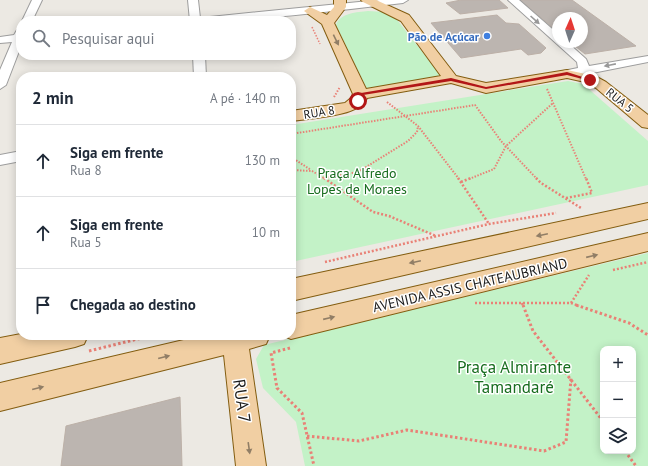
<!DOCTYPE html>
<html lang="pt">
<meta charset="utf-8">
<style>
:root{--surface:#fff;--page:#f2f2f3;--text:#1f2937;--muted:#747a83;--line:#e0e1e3}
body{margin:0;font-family:"PT Sans",sans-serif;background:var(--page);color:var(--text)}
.controls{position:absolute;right:12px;bottom:12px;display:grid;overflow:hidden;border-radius:8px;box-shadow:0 2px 10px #0003}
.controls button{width:36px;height:36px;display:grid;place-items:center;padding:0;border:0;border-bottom:1px solid var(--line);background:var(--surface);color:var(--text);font:20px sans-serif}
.compass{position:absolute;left:552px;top:12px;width:36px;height:36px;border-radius:50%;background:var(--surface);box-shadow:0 2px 10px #0003;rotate:3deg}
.stop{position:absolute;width:12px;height:12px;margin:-9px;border:3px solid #b21617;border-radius:50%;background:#fff}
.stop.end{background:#b21617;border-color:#fff;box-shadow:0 1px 4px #0008}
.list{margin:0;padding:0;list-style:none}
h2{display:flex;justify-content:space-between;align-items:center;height:52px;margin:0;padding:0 16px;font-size:17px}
h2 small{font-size:13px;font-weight:400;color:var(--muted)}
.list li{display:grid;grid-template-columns:26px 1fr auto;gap:12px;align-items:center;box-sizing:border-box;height:72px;padding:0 16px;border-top:1px solid var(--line)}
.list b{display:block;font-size:15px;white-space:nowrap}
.list p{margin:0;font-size:13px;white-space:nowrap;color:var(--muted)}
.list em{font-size:13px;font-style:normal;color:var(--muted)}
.icon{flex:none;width:22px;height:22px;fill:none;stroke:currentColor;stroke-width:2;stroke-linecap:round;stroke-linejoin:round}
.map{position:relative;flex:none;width:648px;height:466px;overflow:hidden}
.search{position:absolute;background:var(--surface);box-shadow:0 2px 10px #0003;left:16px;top:16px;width:280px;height:44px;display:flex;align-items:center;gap:10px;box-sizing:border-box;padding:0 14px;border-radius:16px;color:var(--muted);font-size:15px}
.panel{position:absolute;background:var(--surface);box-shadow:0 2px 10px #0003;left:16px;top:72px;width:280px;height:268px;border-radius:16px}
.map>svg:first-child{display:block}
</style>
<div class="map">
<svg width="648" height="466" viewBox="0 0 648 466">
<rect width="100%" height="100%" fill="#ece9e3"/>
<g fill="#c3f2c7" fill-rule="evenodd">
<path d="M368 11 385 12 394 16 442 77 367 89 336 25C340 13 357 12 368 11Z"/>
<polygon points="568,81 583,84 648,141 648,185 291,262 291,125"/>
<path d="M648 253V466H305L296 422 263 388 256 359 264 345ZM603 349H633V451H603Z"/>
</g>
<g fill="#bcb5b0" stroke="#bcb0a7">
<polygon points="461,0 499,0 508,8 460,14 446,3"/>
<polygon points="520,0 572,0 636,46 585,54 570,42 582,42 582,18 558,18 558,32"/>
<polygon points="497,15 506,23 519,24 546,48 541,53 528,55 521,49 461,58 431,23"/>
<polygon points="180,397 182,466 61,466 66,426"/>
</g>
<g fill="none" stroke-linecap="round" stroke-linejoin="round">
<g stroke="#9d9d9d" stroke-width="2">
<g id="minor">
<polygon points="32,0 42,0 32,21 22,21"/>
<path d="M188 0H198L200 18 379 0H408L403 3C332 11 261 21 190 21Z"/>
<polygon points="508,0 519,0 558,34 558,42 567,42 586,59 589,66 648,56 648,62 567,78 563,77 561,74 563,71 578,68 577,62"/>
<polygon points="21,29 21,46 6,85 0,89 0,70 12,42 0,43 0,37 14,35 17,30"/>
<polygon points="193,55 205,55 206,77 194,77"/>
<polygon points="21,151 21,161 0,165 0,155"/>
</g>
</g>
<g stroke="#835d10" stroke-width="2">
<g id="major">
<path d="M334 0H346V7L334 23 366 89 441 76 401 21 363 2 361 0H376L409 15 456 76 486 83 567 70 595 76 606 82 648 115V128L642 127 596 88 585 82 567 78 486 93 451 83 367 98C359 117 310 118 291 121V111L345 103 351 98 353 94 322 24 304 11 310 7 327 15 334 7Z"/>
<polygon points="648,203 648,219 291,301 291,279"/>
<polygon points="648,233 648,251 291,339 282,335 291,335 291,315"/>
<polygon points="21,334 21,335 88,335 84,344 75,347 0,364 0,338"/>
<polygon points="205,335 270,335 266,344 249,349 266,466 236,466 224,355 0,411 0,383"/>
</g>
</g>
<polyline stroke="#e98176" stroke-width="1.5" stroke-dasharray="1.5 1.5" stroke-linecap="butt" points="312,27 320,44"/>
<g stroke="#e98176" stroke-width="2" stroke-dasharray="1.5 1.5" stroke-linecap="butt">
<polyline points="547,89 586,179"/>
<polyline points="334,97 340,87"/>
<polyline points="387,102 418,126 459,179"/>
<polyline points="291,134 475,105 501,141 537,179"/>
<polyline points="291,157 311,170"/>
<polyline points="291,170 312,171 324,178 358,172 408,141 417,132 418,126"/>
<polyline points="324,178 325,179"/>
<polyline points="469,179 494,169 506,146 553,103"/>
</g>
<g stroke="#e98176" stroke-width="2.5" stroke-dasharray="2 2" stroke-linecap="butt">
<polyline points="324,178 373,212 389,216 436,236"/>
<polyline points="458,178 489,224"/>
<polyline points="536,178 541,183 581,208"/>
<polyline points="461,182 471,178"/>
<polyline points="566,198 592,193 586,178"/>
<polyline points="325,262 489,224 556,213"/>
<polyline points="613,270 648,262"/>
<polyline points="475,303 571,303 579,306"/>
<polyline points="522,303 523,306"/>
<polyline points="571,303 589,275"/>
</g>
<g stroke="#e98176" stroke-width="3" stroke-dasharray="2.5 2.5" stroke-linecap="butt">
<polyline points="523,305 533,331 603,421"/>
<polyline points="576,305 629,323 648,335"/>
<polyline points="290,348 271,353 277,388 302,413 314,466"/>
<polyline points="89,351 154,335"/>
<polyline points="307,436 359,441 407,430 544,451 566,442 571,378"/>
<polyline points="625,451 636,466"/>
</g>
<use href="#minor" fill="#fff" fill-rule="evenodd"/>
<use href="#major" fill="#f1cfa3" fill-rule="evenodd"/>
</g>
<defs><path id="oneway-solid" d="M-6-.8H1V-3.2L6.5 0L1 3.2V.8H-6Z"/></defs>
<g fill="#999">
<use href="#oneway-solid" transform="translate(535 20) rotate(42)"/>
<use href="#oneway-solid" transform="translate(610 65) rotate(169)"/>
</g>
<g fill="#917e66">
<use href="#oneway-solid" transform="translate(336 40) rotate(64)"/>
<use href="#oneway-solid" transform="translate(542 235) rotate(168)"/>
<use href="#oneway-solid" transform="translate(592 256) rotate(-13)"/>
<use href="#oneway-solid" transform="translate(415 262) rotate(168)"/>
<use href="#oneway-solid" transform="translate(329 318) rotate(-13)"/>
<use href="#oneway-solid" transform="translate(164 357) rotate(-14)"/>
<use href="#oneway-solid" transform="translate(38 388) rotate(-14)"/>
<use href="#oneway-solid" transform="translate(249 448) rotate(82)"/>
</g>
<polygon fill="#b21617" points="567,72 592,80 590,81 567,75 486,89 451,81 363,95 360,102 356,101 361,93 451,78 486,87"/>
<circle fill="#3f7fe0" stroke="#fff" stroke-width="1.5" cx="487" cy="36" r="4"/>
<g text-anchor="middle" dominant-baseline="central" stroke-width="3" stroke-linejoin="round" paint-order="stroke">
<g font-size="12" font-weight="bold" fill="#366cbe" stroke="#fff" text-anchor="end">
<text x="479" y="36">Pão de Açúcar</text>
</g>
<g font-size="12" fill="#1c1c1c" stroke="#fff">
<text transform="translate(620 100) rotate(39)">RUA 5</text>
<text transform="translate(319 112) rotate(-9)">RUA 8</text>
</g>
<g font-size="14" fill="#176d1e" stroke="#fff">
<text x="357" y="173">Praça Alfredo<tspan x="357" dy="16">Lopes de Moraes</tspan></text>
</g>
<g font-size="14" fill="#1c1c1c" stroke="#fff">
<text transform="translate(470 285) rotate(-13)">AVENIDA ASSIS CHATEAUBRIAND</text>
</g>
<g font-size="17" fill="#176d1e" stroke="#fff">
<text x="514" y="367">Praça Almirante<tspan x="514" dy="20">Tamandaré</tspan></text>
</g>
<g font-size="17" fill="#1c1c1c" stroke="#fff">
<text transform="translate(242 401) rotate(82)">RUA 7</text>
</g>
</g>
</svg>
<div class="controls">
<button>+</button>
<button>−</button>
<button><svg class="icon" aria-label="layers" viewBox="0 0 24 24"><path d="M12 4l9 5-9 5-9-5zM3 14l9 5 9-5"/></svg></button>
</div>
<svg class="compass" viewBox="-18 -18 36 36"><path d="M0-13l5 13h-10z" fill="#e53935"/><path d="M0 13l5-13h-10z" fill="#747a83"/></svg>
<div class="stop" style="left:358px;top:101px"></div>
<div class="stop end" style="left:590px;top:80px"></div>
<div class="search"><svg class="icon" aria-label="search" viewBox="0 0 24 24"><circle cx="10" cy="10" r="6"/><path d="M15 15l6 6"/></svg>Pesquisar aqui</div>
<section class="panel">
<h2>2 min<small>A pé · 140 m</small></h2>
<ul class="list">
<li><svg class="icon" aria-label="ahead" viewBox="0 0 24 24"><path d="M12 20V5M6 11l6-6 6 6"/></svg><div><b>Siga em frente</b><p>Rua 8</p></div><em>130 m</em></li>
<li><svg class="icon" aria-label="ahead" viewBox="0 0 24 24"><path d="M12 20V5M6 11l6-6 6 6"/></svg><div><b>Siga em frente</b><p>Rua 5</p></div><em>10 m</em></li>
<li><svg class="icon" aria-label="arrive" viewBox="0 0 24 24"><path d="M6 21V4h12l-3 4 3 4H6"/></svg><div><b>Chegada ao destino</b></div></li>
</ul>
</section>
</div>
